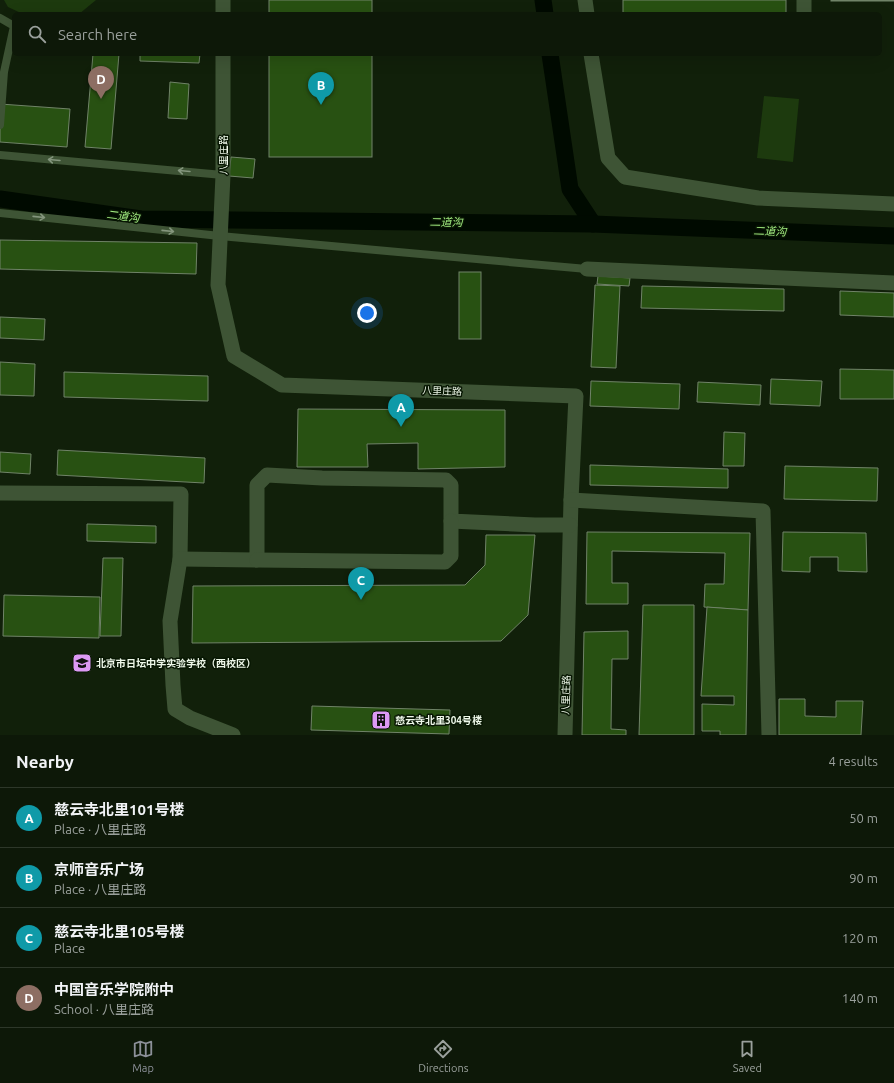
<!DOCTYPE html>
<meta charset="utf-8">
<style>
:root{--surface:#0d1808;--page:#162112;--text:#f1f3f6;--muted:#9aa09c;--line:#2d3729;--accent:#8c9099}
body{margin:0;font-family:Ubuntu,"Noto Sans SC",sans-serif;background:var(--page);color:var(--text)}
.you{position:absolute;left:367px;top:313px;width:14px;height:14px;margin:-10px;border:3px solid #fff;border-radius:50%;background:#1a73e8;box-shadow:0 0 0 6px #1a73e833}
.badge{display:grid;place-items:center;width:26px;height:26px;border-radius:50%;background:var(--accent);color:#fff;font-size:13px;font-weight:700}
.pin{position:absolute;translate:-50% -33px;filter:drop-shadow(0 1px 2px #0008)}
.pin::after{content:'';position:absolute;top:21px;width:14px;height:12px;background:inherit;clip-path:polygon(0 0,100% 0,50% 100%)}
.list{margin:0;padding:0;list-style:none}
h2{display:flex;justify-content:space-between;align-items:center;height:52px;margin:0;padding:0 16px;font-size:17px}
h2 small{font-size:13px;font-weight:400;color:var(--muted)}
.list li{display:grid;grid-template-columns:26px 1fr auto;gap:12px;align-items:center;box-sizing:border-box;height:60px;padding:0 16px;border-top:1px solid var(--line)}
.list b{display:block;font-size:15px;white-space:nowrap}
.list p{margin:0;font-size:13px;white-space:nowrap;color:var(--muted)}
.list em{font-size:13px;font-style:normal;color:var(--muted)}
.icon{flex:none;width:22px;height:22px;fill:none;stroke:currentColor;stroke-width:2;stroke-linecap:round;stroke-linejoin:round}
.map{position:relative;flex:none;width:894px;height:735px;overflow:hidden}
.search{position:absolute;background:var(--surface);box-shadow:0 4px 16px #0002;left:12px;right:12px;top:12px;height:44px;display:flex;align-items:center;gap:10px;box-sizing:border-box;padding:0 14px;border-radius:6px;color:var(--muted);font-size:15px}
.sheet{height:292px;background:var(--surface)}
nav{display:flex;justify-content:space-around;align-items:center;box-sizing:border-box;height:56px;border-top:1px solid var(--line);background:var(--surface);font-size:11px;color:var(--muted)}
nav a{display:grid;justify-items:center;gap:2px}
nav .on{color:var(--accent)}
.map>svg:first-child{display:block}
</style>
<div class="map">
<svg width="894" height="735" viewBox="0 0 894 735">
<rect width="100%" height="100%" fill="#11200a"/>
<g fill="#1d3a0e">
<polygon points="4,0 96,0 79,14 23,14 8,7"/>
<polygon points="764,96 799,99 793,162 757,158"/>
</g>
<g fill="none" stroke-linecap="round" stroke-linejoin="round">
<g stroke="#000a00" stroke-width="17">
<polyline points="543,0 545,14"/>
<polyline points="550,54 570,189 593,224"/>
<polyline points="0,199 141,219 593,224 894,236"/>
</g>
</g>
<g fill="#285112" stroke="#708368">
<rect x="269" y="0" width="103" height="14"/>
<rect x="623" y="0" width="163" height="14"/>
<rect x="831" y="0" width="63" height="1"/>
<polygon points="93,54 119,54 111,149 85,147"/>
<polygon points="140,54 200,54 199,63 140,61"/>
<rect x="269" y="54" width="103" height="103"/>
<polygon points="170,82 189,84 187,119 168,118"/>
<polygon points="0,104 70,109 67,147 0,142"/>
<polygon points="231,157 255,159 253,178 229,176"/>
<polygon points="0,240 197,243 196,274 0,269"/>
<rect x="459" y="272" width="22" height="67"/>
<polygon points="598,276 630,278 629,286 597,284"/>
<polygon points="595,285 620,286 616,368 591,367"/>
<polygon points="642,286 784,289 784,311 641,308"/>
<polygon points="840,291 894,293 894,317 840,315"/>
<polygon points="0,317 45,319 44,340 0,338"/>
<polygon points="0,362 35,364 34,396 0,395"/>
<polygon points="840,369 894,370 894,399 840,399"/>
<polygon points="64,372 208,376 208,401 64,397"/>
<polygon points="771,379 822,381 820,406 770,404"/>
<polygon points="591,381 680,384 679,409 590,406"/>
<polygon points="698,382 761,385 760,405 697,402"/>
<polygon points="298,409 505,410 505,467 418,469 418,443 367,444 368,467 297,467"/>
<polygon points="724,432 745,433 744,466 723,466"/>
<polygon points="58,450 205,458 204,483 57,475"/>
<polygon points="0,452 31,454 30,474 0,472"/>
<polygon points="590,465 728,469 728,488 590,485"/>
<polygon points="785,466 878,468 877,501 784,499"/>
<polygon points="87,524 156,526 156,543 87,541"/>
<polygon points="587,532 750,533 748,610 704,607 705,584 724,584 725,553 612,551 612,583 628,583 628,604 586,604"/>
<polygon points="783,532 866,533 867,572 838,571 838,557 810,557 810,572 782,571"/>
<polygon points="486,535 535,535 528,615 501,641 192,643 193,586 465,585 485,565"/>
<polygon points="103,558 123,558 121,636 100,636"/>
<polygon points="4,595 100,597 99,638 3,636"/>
<polygon points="643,605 694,605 694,735 639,735"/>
<polygon points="707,607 748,610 746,735 720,735 720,731 702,731 702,704 734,705 734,696 701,696"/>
<polygon points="628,631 628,659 612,659 611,729 626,730 626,735 582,735 584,632"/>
<polygon points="779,699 805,699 805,716 836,717 836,701 863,701 861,735 779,735"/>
<polygon points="312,706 450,710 449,734 311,730"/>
</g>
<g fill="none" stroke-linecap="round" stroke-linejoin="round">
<g stroke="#3e5435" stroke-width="8">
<polyline points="0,18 14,26 4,72 0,125"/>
<polyline points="0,155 223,175"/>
<polyline points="0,213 220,236 587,269"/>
</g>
<g stroke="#3e5435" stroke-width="15">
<polyline points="585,0 587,14"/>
<polyline points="804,0 804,14"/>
<polyline points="223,14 223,0"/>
<polyline points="223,54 223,175 218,285 234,356 282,385 576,396 571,500 565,735"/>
<polyline points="591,54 608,158 625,177 758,198 894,204"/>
<polyline points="587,269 894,283"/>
<polyline points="0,493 181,494 180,559 170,621 173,685 175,709 190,718 233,735"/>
<polyline points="571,500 763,511 769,735"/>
<polyline points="180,559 257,560 257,485 267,475 322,478 446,480 451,485 451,521 535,525 570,525"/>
<polyline points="257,560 445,562 451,556 451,521"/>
</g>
</g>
<defs><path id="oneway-shaft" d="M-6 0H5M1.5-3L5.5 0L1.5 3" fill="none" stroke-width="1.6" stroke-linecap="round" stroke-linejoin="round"/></defs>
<g stroke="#84967d">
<use href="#oneway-shaft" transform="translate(54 160) rotate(-175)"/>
<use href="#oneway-shaft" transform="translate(184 171) rotate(-175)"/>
<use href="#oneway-shaft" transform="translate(39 217) rotate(6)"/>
<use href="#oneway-shaft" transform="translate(168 231) rotate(6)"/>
</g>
<defs>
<g id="school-square" transform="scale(1)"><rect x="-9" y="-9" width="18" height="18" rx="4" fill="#dc99f4" stroke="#081703"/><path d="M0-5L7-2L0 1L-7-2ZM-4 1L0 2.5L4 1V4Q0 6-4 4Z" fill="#111"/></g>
<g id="building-square" transform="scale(1)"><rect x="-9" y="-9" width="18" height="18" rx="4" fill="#dc99f4" stroke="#081703"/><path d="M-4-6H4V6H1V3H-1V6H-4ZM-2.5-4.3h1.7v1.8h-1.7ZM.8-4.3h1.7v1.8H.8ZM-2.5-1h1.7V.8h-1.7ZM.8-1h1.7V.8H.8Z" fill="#111"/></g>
</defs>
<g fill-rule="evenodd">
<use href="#school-square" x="82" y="663"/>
<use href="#building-square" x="381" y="720"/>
</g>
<g text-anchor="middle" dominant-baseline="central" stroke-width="3" stroke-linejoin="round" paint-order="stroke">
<g font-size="10" fill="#eef8e9" stroke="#081703">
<text transform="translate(223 155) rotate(-90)">八里庄路</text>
<text transform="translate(442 391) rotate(2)">八里庄路</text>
<text transform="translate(566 695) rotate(-88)">八里庄路</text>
</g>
<g font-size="10" font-weight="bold" fill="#eef8e9" stroke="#081703" text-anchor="start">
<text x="96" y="663">北京市日坛中学实验学校（西校区）</text>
<text x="395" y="720">慈云寺北里304号楼</text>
</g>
<g font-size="11" font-style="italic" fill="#a2eb81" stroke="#081703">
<text transform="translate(123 216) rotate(7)">二道沟</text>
<text transform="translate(446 222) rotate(1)">二道沟</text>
<text transform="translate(770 231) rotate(2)">二道沟</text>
</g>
</g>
</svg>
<div class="you"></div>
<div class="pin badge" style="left:401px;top:427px;background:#0f9aa8">A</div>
<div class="pin badge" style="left:321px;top:105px;background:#0f9aa8">B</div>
<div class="pin badge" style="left:361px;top:600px;background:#0f9aa8">C</div>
<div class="pin badge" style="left:101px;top:99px;background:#8d6e63">D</div>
<div class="search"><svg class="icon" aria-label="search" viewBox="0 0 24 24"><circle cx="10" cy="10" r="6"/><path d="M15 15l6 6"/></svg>Search here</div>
</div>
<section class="sheet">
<h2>Nearby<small>4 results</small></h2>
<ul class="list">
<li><span class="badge" style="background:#0f9aa8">A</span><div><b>慈云寺北里101号楼</b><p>Place · 八里庄路</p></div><em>50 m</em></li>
<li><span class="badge" style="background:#0f9aa8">B</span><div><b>京师音乐广场</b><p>Place · 八里庄路</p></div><em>90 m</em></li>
<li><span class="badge" style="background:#0f9aa8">C</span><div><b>慈云寺北里105号楼</b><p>Place</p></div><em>120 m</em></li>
<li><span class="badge" style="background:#8d6e63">D</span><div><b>中国音乐学院附中</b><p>School · 八里庄路</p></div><em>140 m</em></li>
</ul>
</section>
<nav>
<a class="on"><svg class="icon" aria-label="map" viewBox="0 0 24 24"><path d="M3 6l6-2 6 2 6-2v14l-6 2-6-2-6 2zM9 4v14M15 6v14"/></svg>Map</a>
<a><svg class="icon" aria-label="directions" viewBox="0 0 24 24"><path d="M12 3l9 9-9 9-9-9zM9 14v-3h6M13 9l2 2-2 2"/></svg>Directions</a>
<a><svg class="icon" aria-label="saved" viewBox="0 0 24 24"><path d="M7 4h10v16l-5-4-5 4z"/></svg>Saved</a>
</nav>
